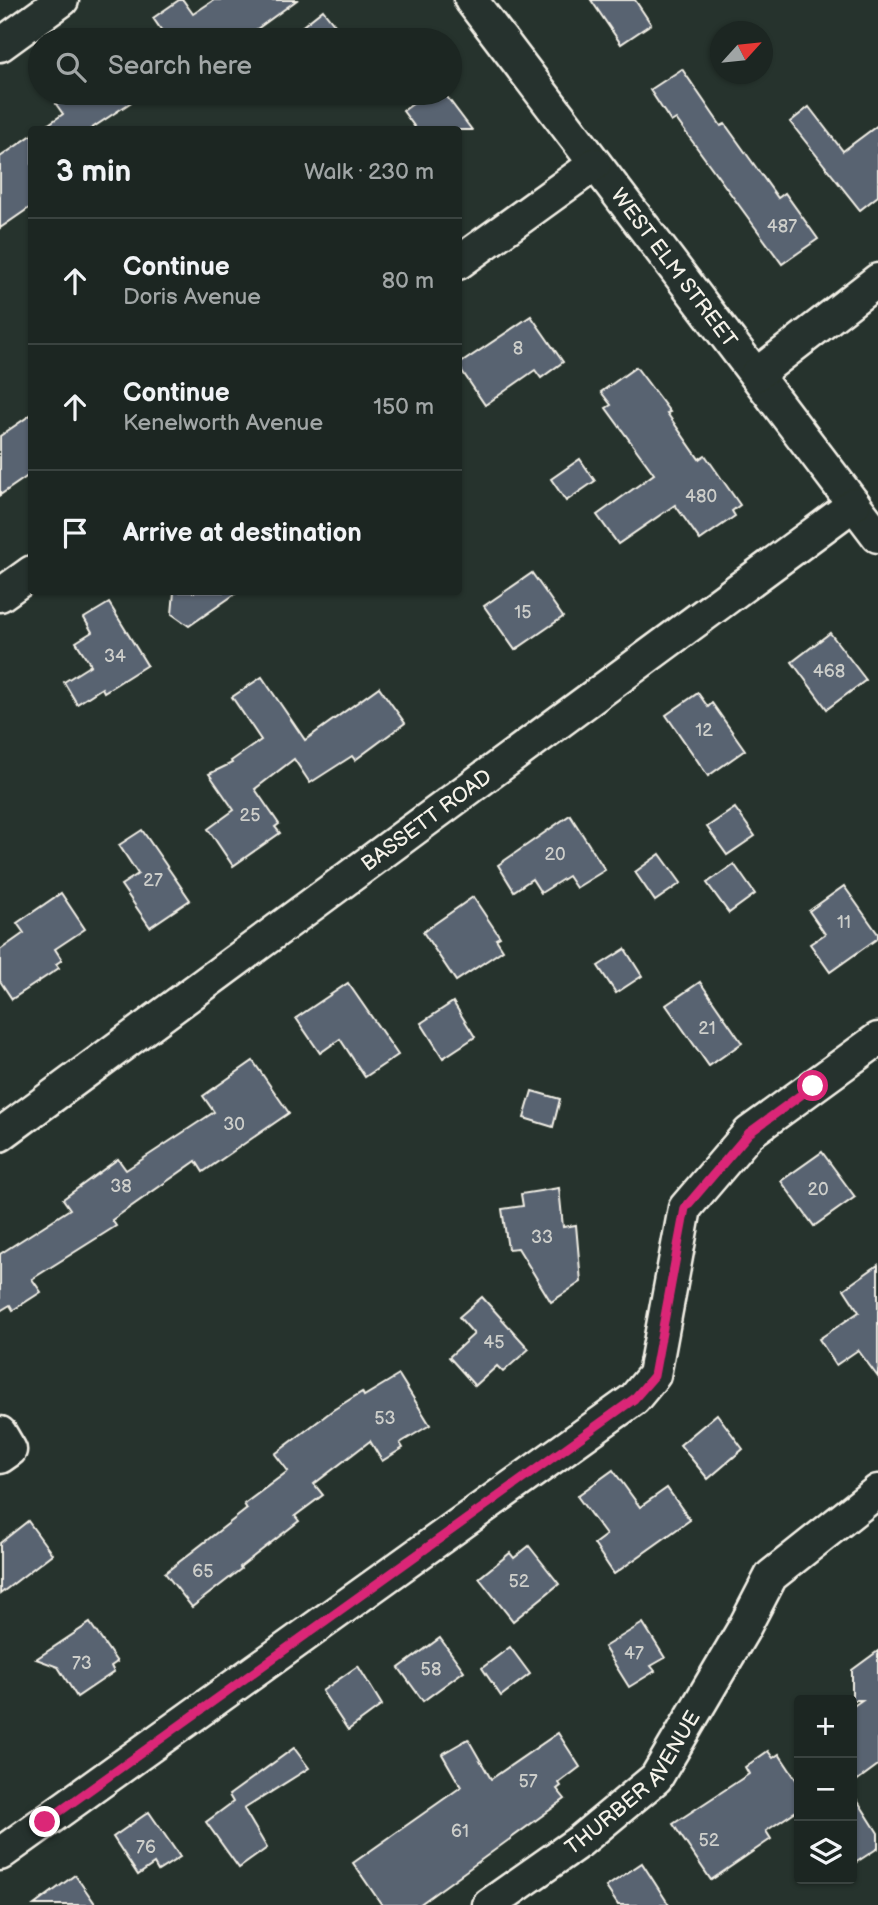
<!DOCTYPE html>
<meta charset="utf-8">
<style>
:root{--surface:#1c2622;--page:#252e2a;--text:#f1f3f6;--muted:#a0a5a5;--line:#3a4340}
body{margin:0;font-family:"Balsamiq Sans",sans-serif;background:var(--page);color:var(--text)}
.controls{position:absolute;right:21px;bottom:21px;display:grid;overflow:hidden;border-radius:7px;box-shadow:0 2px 5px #0004}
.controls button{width:63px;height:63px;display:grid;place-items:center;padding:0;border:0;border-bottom:2px solid var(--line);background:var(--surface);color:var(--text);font:35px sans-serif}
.compass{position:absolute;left:710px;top:21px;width:63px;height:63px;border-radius:50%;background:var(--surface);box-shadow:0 2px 5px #0004;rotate:63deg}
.stop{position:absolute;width:21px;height:21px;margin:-16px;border:5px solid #db2777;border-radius:50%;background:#fff}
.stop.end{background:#db2777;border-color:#fff;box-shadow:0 2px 7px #0008}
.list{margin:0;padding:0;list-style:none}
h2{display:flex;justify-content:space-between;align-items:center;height:91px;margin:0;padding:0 28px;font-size:30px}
h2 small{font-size:23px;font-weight:400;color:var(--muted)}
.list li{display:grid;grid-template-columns:46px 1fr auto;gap:21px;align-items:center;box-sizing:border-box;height:126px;padding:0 28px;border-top:2px solid var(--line)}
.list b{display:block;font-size:26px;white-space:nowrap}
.list p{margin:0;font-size:23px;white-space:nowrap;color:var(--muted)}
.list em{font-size:23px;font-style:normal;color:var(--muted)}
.icon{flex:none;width:38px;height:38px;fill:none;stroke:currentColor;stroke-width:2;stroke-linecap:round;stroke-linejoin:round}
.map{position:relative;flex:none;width:878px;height:1905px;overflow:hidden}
.search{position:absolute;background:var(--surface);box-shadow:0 2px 5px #0004;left:28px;top:28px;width:434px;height:77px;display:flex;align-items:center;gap:18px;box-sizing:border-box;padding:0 24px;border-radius:38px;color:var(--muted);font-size:26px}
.panel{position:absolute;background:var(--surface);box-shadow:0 2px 5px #0004;left:28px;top:126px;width:434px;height:469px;border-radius:7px}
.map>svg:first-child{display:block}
</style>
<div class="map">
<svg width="878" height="1905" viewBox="0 0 878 1905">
<rect width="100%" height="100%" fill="#26332d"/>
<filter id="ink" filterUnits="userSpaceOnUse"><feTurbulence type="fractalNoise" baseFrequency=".0143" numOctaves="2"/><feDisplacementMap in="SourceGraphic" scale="14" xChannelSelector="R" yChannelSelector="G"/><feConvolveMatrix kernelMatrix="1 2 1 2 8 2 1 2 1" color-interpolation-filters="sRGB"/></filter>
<g filter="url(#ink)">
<g fill="#586371" stroke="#f4f1e8" stroke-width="2">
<polygon points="179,0 183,0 193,14 214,0 297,0 242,40 154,40 164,34 153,18"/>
<polygon points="591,0 635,0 651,24 621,44"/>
<polygon points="323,10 347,40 285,40"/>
<polygon points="682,69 721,126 725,124 778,198 785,193 818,239 782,264 676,119 671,122 650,90"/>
<polygon points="73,93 145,93 89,130 40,130 63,114 56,104"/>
<polygon points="428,93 444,93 472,130 417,130 403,111"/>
<polygon points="809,107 843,151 878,125 878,196 860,210 790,122"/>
<polygon points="32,135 32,206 0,228 0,157"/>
<polygon points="531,316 563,362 541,378 535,370 485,405 458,365"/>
<polygon points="636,367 670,412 667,413 699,459 705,455 740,505 732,511 735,516 700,540 675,505 618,544 597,515 654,474 606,408 611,405 601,392"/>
<polygon points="32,414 32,473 0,495 0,436"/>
<polygon points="580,459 595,481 566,501 551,479"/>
<polygon points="532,573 563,617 515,650 484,606"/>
<polygon points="174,592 238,592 189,626 172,614"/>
<polygon points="109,603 147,665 104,692 102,688 77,704 64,682 91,665 76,642 92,632 84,618"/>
<polygon points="830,633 866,680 827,709 792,662"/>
<polygon points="262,677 305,740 379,687 405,723 355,760 352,756 310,783 294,759 255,789 279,824 275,827 280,833 233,866 208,829 234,810 209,774 232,763 231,761 261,740 232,697"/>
<polygon points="698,693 708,707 712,703 745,750 708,776 666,715"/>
<polygon points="735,808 755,836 727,855 707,827"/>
<polygon points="570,815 605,870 576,888 568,876 541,893 532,879 514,891 498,865"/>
<polygon points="142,830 190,900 150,927 121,885 138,874 119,845"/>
<polygon points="660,854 681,883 655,901 635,872"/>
<polygon points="734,864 755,894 729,913 707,883"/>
<polygon points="844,886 878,934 878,938 830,972 810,944 825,934 809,911"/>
<polygon points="61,893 85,929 55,949 62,960 56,964 59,968 12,999 0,981 0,950 24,933 17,923"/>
<polygon points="473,897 500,937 496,939 503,950 456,981 423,932"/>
<polygon points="625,949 642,976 616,993 598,966"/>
<polygon points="700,982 742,1043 709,1066 666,1005"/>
<polygon points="348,983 398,1055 365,1077 340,1039 320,1053 296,1018"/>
<polygon points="453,1002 475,1037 443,1058 421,1023"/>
<polygon points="253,1061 289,1113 203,1172 196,1161 112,1220 116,1226 32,1279 41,1292 13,1310 10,1305 0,1311 0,1254 70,1209 63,1199 118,1159 126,1170 214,1112 203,1096"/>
<polygon points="532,1091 560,1099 553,1127 524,1118"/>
<polygon points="822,1152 855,1197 814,1226 781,1181"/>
<polygon points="559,1188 563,1227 576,1225 581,1282 551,1302 518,1248 508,1249 502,1209 523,1206 521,1194"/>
<polygon points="878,1265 878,1377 858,1350 836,1365 819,1339 859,1312 844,1289"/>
<polygon points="482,1297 529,1349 503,1372 497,1366 475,1386 449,1357 474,1334 459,1317"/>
<polygon points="399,1375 430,1425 400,1443 403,1448 382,1461 370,1441 314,1484 323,1495 295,1516 299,1521 240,1567 241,1569 192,1607 165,1573 247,1509 244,1504 288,1471 275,1454 333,1410 362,1392 364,1396"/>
<polygon points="717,1414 743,1449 708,1479 680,1445"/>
<polygon points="613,1470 640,1507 667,1488 690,1520 614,1574 594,1544 606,1535 577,1496"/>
<polygon points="28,1521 52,1554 0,1594 0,1543"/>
<polygon points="529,1546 559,1584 513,1621 479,1578 510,1553 514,1558"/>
<polygon points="90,1623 117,1662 111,1666 114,1672 77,1697 58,1667 36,1659"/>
<polygon points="643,1623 665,1658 651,1666 655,1671 629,1687 604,1647"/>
<polygon points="440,1638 464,1671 423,1701 399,1668"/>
<polygon points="510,1647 530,1674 501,1696 482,1668"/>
<polygon points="878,1651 878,1765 852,1784 852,1707 862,1700 852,1700 852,1670"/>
<polygon points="358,1666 382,1705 348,1730 322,1691"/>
<polygon points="558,1733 580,1767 559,1783 561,1786 557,1789 565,1799 419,1905 382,1905 353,1863 461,1787 442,1754 468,1739 491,1779"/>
<polygon points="294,1748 309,1768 244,1809 267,1848 239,1868 206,1822 233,1802 229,1795"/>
<polygon points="768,1751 773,1758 779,1754 799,1784 799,1809 766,1831 771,1839 711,1880 673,1824 749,1774 745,1767"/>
<polygon points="852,1792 878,1833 878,1848 852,1865"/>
<polygon points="149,1812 180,1857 158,1871 154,1864 138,1875 113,1837"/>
<polygon points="642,1863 669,1905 618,1905 606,1887"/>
<polygon points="75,1875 96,1905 34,1905"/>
</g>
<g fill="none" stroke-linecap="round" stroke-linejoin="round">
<g stroke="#f4f1e8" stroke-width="37">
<g id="minor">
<path id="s1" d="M471 0 878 536"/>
<polyline points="0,45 62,0"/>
<polyline points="458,263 595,164"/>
<polyline points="756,375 878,280"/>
<polyline points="0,595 32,572"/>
<path id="s2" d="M0 1135 854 504"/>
<polyline points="0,1433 10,1450 0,1457"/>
<polyline points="0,1854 634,1399 654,1375 685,1208 749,1133 878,1039"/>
<path id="s3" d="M489 1905 580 1841 656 1778 743 1630 771 1576 878 1491"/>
</g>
</g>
<use href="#minor" stroke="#26332d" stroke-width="32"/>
</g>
</g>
<g fill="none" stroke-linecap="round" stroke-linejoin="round" filter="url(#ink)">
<polyline stroke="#db2777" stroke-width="9" points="45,1822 634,1399 654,1376 685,1208 749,1133 813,1086"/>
</g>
<g text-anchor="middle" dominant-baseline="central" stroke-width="5" stroke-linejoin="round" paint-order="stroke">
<g font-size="18" fill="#cdceca">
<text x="782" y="226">487</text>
<text x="518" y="348">8</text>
<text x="701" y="496">480</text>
<text x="523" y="612">15</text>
<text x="115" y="656">34</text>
<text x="829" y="671">468</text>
<text x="704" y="730">12</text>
<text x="250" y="815">25</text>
<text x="555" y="854">20</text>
<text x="153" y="880">27</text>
<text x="844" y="922">11</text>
<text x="707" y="1028">21</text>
<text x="234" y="1124">30</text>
<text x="121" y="1186">38</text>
<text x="818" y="1189">20</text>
<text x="542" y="1237">33</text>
<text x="494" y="1342">45</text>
<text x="385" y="1418">53</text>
<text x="203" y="1571">65</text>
<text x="519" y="1581">52</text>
<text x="634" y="1653">47</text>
<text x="82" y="1663">73</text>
<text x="431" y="1669">58</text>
<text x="528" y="1781">57</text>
<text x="460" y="1831">61</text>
<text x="709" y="1840">52</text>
<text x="146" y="1847">76</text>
</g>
<g font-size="21" fill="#f4f1e8" stroke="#26332d">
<text stroke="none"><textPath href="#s1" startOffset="336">WEST ELM STREET</textPath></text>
<text stroke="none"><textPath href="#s2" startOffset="530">BASSETT ROAD</textPath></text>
<text stroke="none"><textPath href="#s3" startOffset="191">THURBER AVENUE</textPath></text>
</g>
</g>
</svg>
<div class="controls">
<button>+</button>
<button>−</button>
<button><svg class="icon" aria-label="layers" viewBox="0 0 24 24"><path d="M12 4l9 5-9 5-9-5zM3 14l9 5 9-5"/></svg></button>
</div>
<svg class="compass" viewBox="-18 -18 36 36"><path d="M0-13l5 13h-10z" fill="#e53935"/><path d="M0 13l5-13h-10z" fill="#a0a5a5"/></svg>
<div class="stop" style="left:813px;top:1086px"></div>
<div class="stop end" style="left:45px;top:1822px"></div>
<div class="search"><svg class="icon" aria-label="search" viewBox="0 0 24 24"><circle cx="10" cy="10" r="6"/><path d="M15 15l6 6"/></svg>Search here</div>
<section class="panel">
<h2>3 min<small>Walk · 230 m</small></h2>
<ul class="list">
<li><svg class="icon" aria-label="ahead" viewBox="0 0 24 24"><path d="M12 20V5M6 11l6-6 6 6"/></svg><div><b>Continue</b><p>Doris Avenue</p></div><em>80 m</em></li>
<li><svg class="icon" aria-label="ahead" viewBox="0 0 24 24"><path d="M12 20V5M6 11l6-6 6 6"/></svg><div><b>Continue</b><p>Kenelworth Avenue</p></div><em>150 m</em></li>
<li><svg class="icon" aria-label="arrive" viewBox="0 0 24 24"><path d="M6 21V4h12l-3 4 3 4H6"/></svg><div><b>Arrive at destination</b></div></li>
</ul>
</section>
</div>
